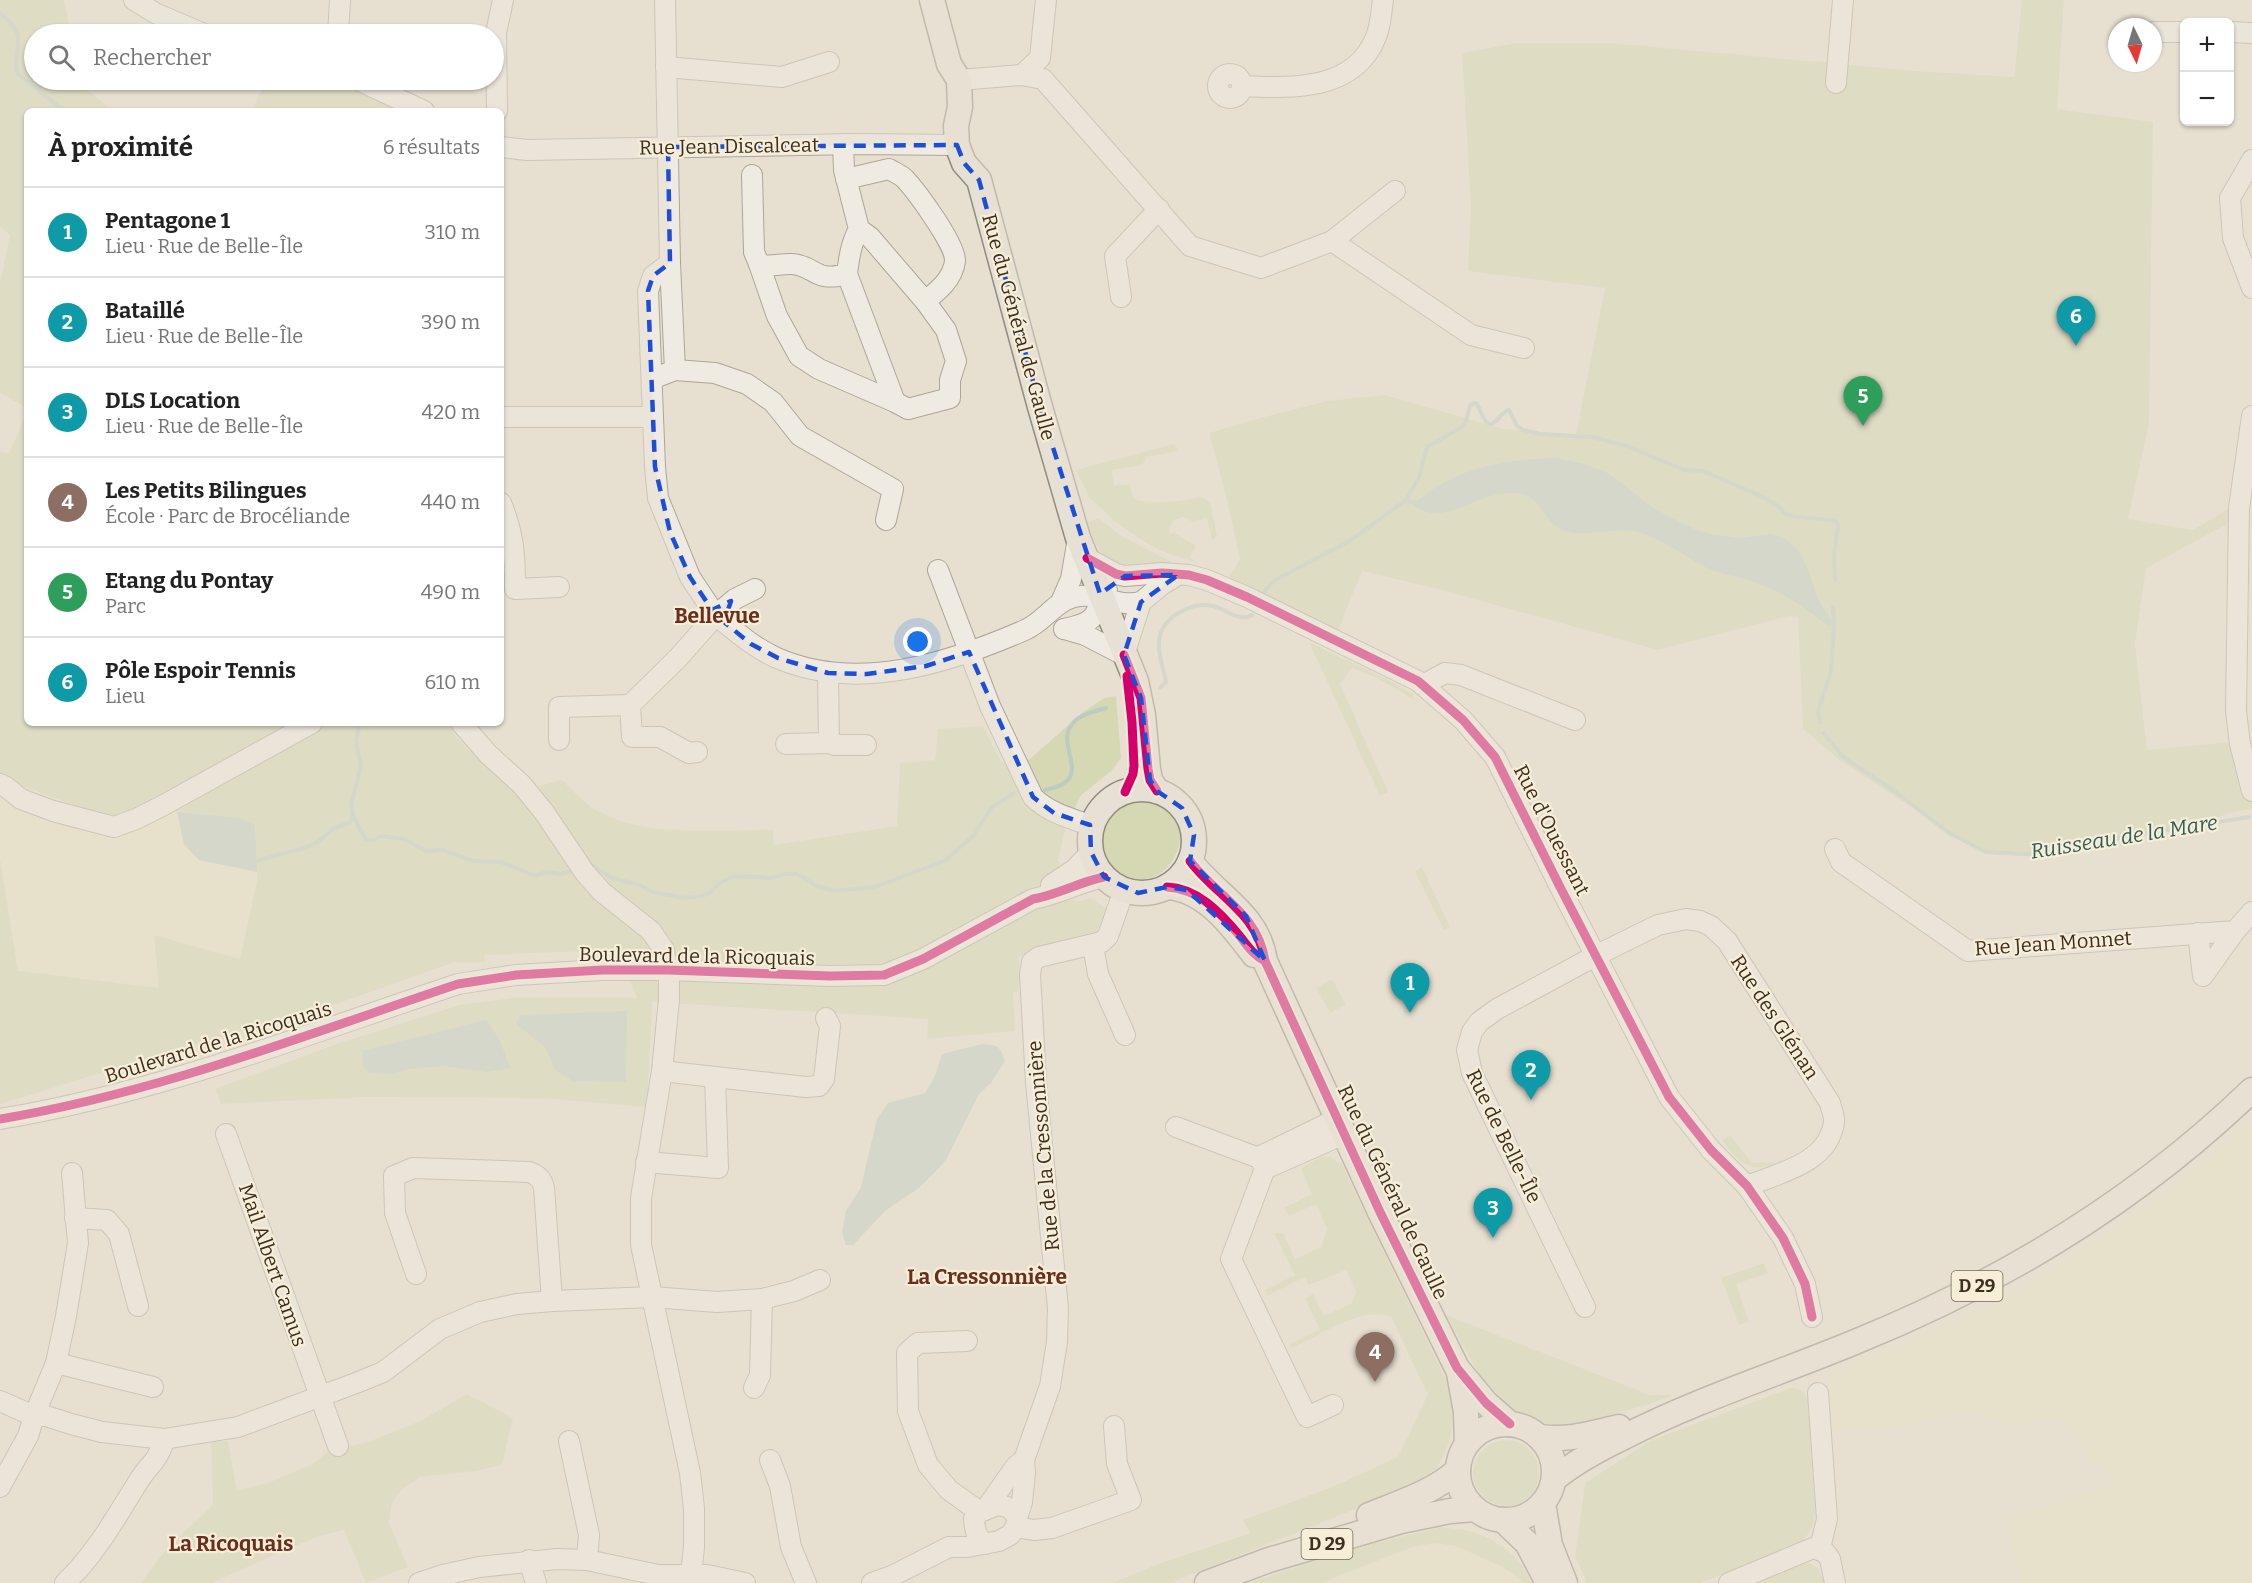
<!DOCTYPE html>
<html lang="fr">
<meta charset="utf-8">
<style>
:root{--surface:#fff;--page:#f2f2f2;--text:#222;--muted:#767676;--line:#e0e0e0;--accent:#786c5e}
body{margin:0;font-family:Bitter,serif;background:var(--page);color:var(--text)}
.controls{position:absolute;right:18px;top:18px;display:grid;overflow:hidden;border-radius:9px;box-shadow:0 2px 4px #0004}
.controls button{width:54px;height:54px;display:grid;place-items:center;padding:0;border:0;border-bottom:2px solid var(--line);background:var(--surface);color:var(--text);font:30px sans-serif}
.compass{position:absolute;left:2108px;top:18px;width:54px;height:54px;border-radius:50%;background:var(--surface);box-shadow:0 2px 4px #0004;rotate:175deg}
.you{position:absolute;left:918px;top:642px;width:21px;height:21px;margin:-15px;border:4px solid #fff;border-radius:50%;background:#1a73e8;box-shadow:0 0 0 9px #1a73e833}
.badge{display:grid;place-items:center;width:39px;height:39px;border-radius:50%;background:var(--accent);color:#fff;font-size:20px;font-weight:700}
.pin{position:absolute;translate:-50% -50px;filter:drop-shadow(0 2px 3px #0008)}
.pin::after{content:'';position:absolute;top:32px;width:21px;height:18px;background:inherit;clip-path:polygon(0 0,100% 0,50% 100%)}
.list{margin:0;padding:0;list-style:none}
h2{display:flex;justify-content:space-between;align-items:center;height:78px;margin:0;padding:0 24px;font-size:26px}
h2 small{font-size:20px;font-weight:400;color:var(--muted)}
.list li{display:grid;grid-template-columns:39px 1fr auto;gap:18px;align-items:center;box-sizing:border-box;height:90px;padding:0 24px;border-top:2px solid var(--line)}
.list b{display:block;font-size:22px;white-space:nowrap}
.list p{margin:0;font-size:20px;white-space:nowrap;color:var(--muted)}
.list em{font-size:20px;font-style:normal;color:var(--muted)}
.icon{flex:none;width:33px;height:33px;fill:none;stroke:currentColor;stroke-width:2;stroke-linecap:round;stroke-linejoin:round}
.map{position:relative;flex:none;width:2252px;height:1583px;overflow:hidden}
.search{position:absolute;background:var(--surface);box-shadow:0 2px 4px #0004;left:24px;top:24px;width:480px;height:66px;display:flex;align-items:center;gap:15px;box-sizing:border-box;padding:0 21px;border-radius:33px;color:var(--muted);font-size:22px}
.panel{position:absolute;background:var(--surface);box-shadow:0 2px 4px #0004;left:24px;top:108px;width:480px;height:618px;border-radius:9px}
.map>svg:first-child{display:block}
</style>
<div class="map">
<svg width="2252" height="1583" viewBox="0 0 2252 1583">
<rect width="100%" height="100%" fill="#e7e0d1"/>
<g fill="#e6dfc2">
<polygon points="0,778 48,796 172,797 184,844 199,860 257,872 257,881 240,959 155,935 159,988 18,971 0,859"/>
<polygon points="2252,1121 2252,1583 2022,1583 2009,1534 2008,1518 2115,1485 2114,1479 2107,1471 2086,1456 2066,1422 2058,1418 2007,1425 1989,1419 1979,1412 1948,1415 1888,1429 1833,1429 1830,1375 1985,1309 2059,1266 2131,1219 2199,1167"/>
<polygon points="1436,1543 1456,1546 1503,1567 1525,1583 1321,1583 1412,1547"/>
</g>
<g fill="#d6d7b3">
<polygon points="0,0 64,0 71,34 34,34 34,80 79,80 80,84 113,111 27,111 27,408 0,393 0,283 10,235 0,225"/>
<path d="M2022 0H2064L2057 109 2153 122 2149 424 2128 519 2193 530 2230 508 2229 523 2146 568 2135 644 2147 750 2252 740V809C2229 810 2208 823 2186 827 2156 834 2125 836 2095 842 2044 851 2017 866 1966 842L1842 762 1803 729 1798 617 1789 616 1658 650 1438 589 1362 571 1337 633 1227 579 1240 559 1226 496 1209 433 1260 418 1327 401 1385 395 1504 429 1576 435 1605 288 1468 271 1471 208 1462 53 1516 43H1610L1916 71 2014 77Z"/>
<polygon points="266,80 330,81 358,88 399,111 252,111"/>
<polygon points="27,411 27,723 307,723 127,816 121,814 110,818 0,778 0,451 9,454"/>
<path d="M1174 444 1178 451 1147 457 1142 465 1112 470 1114 486 1130 484 1133 499C1157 505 1178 502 1201 497L1210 502 1217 536 1212 541 1207 518 1193 522 1183 517 1174 520 1169 528 1171 534 1175 533 1196 546 1190 557 1198 563 1161 551 1144 542 1113 520 1089 497 1076 470Z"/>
<path d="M1098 518 1123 537 1172 562C1120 573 1107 577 1087 523Z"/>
<polygon points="1309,642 1388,680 1413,694 1414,700 1377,678 1352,668 1340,684 1388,792 1380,796"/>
<path d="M1116 696 1121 758 1111 771 1080 796 1065 831 1058 860 1076 902 1090 898 1109 910 1095 934 1019 956V992H1013L1015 1031 927 1039 928 1019 652 1002 647 1107 542 1098 367 1097 221 1104 215 1089 331 1046 459 1005 511 998H637L617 950 484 955 485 962H455L328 1007 192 1045 0 1104V859L18 971 159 988 154 935 240 959 257 881 255 825 241 818 175 812 173 805 324 723H447C464 753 495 770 519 795 537 813 550 838 563 860H566L531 788 562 780C572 789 582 801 593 808 641 839 717 829 773 830L774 845 897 826 900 763 935 760 938 729 983 726 1002 763 1030 759 1082 713 1104 698Z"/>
<path d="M1142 801C1223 812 1157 920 1111 864 1089 836 1111 804 1142 801Z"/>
<polygon points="1422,867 1450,927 1444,930 1415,871"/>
<polygon points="1332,979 1346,1004 1330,1013 1316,988"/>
<path d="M1730 1135 1752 1163 1771 1162 1774 1164C1749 1174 1736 1160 1722 1140Z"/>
<path d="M1319 1157H1331L1342 1165 1448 1384 1455 1411 1452 1432 1447 1448 1437 1468 1411 1487 1170 1583H1112L1158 1564 1251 1533 1243 1520 1332 1487 1398 1457 1428 1394 1391 1317C1363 1305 1319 1336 1292 1348L1290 1344 1320 1329 1305 1298 1313 1294 1324 1316 1352 1303 1356 1291 1346 1270 1309 1285 1305 1277 1267 1296 1265 1290 1295 1275 1274 1233H1283L1295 1259 1321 1247 1327 1229 1316 1204 1289 1216 1284 1208 1312 1194 1301 1169Z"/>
<polygon points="1764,1263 1768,1273 1736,1284 1749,1322 1739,1325 1721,1278"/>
<polygon points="1446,1315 1650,1395 1673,1395 1650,1404 1573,1425 1548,1426 1508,1409 1487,1388"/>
<path d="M1793 1387 1804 1392 1808 1401 1815 1512C1814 1525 1811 1532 1802 1541L1701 1583H1587L1575 1557 1585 1483 1650 1441Z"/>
<path d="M467 1394 513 1418 502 1465 476 1471 421 1477 402 1489 392 1503 389 1523 408 1567 366 1583 344 1530 320 1536 283 1551 212 1583H141C160 1553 187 1530 213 1505L211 1442 228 1441 237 1491 270 1482 313 1464 326 1453 373 1440 420 1421Z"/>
<circle cx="1506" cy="1473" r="33"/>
<path d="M1442 1527C1453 1529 1465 1529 1476 1533 1499 1541 1523 1559 1531 1583H1525L1503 1567 1456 1546 1436 1543 1412 1547 1321 1583H1249C1312 1561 1377 1541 1442 1527Z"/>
<polygon points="1809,1563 1817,1567 1825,1583 1755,1583 1793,1566"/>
</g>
<g fill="#bcccc2">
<path d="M1555 458 1585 464 1610 474 1653 508 1694 529 1711 534 1737 538 1771 534 1784 538 1800 552 1809 572 1817 598 1830 619 1829 627C1806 608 1780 590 1751 581 1736 576 1721 574 1707 568 1684 557 1662 538 1638 532 1614 526 1589 538 1565 531 1544 524 1542 498 1521 494 1479 486 1447 531 1413 505 1453 468 1502 460 1555 458Z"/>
<polygon points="177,812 241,818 255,825 257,872 199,860 184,844"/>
<polygon points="627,1011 626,1082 573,1081 555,1070 545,1047 516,1024 520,1015"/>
<polygon points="486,1020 500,1040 510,1068 487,1072 443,1066 409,1069 392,1074 369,1073 363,1066 362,1051"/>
<path d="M982 1044C998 1045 1000 1046 1005 1061L991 1083 979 1094 947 1158 940 1167 919 1188 885 1211 853 1245H846L842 1232 846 1211 861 1187 877 1119 888 1103 925 1093 935 1076 942 1054Z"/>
</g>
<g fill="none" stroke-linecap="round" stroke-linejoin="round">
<g stroke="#bcccc2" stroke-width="4">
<path d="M0 13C4 17 10 22 14 27 25 41 11 59 18 74L64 111"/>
<path d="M1405 501 1419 478 1427 447 1462 427 1466 421 1470 405 1476 403C1480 407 1483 422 1489 424 1496 425 1502 411 1509 410L1517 426 1523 430 1540 434 1592 437 1627 446 1684 470 1703 471 1763 497 1778 506 1785 514 1793 516 1836 521 1838 526 1834 556 1835 580"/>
<polyline points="1262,594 1275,580 1348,542 1405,501 1418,503"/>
<polyline points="1833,607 1834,625"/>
<path d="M1160 688 1166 682C1164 669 1157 653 1159 640 1162 617 1192 601 1213 606 1226 609 1240 623 1252 615"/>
<polyline points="1820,722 1818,712 1831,671 1834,626 1828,619"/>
<polyline points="360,723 356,741 361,766 351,805 353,816 366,840 374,840 381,836 404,839 426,851 443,850 473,861 501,862 535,876 546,872 560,874 572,871"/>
<polyline points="1824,733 1843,757 1893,790 1949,833 1986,852 2037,855 2094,842 2249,817"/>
<path d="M1045 790C1101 779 1048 744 1076 720 1084 713 1096 711 1106 708"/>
<polyline points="256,861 307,847 316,843 333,829 350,822 353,816"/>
<polyline points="588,863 612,878 640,885 652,892 685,898 702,896 711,892 720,883 734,876 772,878 785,874 797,874 817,886 834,891 875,887 944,861 972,837 992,807 1014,793"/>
</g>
<g stroke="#ada599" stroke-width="22">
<g id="minor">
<polyline points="134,0 155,13 204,34"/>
<polyline points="2153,32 2184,32"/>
<polyline points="2230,32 2252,33"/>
<polyline points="338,34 340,0"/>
<polyline points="666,67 782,77 829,62"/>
<circle cx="1230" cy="86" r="12"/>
<polyline points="1022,75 1040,58 1046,0"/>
<polyline points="358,80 424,111"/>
<polyline points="959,80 1022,75 1043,79 1190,246 1261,268 1332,241 1471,335 1524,348"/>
<polyline points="1836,83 1843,0"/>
<path d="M1242 86C1291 88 1354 92 1376 37 1381 25 1381 12 1383 0"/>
<polyline points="497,111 496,33 503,0"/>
<path d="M843 144 844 170 859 229C851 243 849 258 847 274L895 402 908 409 950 398V380L956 361 946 330 925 301 870 237 859 229"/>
<polyline points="501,147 527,150 857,144 957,145"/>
<polyline points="2252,160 2230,198 2233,238 2252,288"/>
<path d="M752 175 754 252 759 264C770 268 781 263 792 264 817 266 813 283 847 274"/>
<path d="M846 179 889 169C894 172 901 175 905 179 917 192 956 245 955 261 953 279 938 291 925 301"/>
<polyline points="1332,241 1395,191"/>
<polyline points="670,263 653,276 648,291 655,467 658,498 690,577 712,610"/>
<polyline points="759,264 777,316 799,356 819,369 895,402"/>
<polyline points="1121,297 1115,256 1159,209"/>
<polyline points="675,370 715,373 747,384 773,402 800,436 893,489 886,520"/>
<polyline points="652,379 675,370 670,263 665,0"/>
<polyline points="2252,416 2239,508 2236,711 2240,744 2252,791"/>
<polyline points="501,417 653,417"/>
<path d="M501 503C514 535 515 555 515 589L559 587"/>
<polyline points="1087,558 1116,574 1125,576 1162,573 1189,575 1207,580 1247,597 1418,681 1463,720 1495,757 1560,887 1669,1097 1711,1150 1747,1186 1783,1238 1805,1284 1812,1317"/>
<path d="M938 570 990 706 1033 797C1049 813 1070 818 1092 826"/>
<polyline points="1061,602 1071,579 1078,538"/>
<polyline points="722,610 735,599 755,589"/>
<path d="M724 622C741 636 757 649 777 658 858 693 949 663 1025 630 1044 622 1053 603 1074 597 1097 591 1116 608 1141 602"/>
<polyline points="1064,629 1085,635 1124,655 1141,602 1163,584 1178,575"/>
<path d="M1064 629C1099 621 1092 618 1107 590"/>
<polyline points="828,673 829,743 835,745 866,745"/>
<polyline points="1423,685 1445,673 1461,675 1575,720"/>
<polyline points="461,723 488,754 522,785 544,812 585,873 602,892 651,931 664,950 669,980 669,999 662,1071 641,1198 641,1245 690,1473 694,1508 694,1548 690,1583"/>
<polyline points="559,740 559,707 630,705"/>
<polyline points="786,744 829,743"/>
<polyline points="697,752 689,753 660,737 632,737 630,705 677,659 710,622"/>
<polyline points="0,784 6,787 21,799 53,811 114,827 136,819 162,806 312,723"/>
<polyline points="1835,849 1841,862 1968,951 2235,931 2252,912"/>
<polyline points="1051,885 1075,869 1091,852"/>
<polyline points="2198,933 2203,976 2235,931"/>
<polyline points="1093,945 1098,974 1125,1035"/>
<polyline points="662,1071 715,1077"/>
<path d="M0 1119C157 1093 308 1034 458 984L516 975 602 970H668L830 976 884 975 923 959 1033 899C1057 895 1079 882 1104 877"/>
<polyline points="1337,1119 1263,1155 1263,1163 1269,1167 1344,1134"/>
<polyline points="1176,1127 1259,1158 1263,1163 1264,1171 1231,1259 1307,1417 1333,1405"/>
<polyline points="226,1134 338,1446"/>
<polyline points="646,1162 718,1168 715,1077 806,1087 819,1086 824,1079 830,1026 826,1018"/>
<polyline points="75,1218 107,1220 119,1234 138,1306"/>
<path d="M416 1274 395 1213 394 1176 413 1168 529 1172C538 1175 542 1179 544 1188L552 1301"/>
<path d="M1585 1307 1472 1073 1467 1050 1472 1032 1479 1022 1497 1009 1597 955 1658 925 1686 919 1700 921 1711 926 1727 941 1830 1103C1831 1109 1835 1116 1834 1122 1829 1163 1779 1173 1747 1186"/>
<polyline points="967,1341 918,1343 907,1353 908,1411 928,1465 949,1490 980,1512"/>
<polyline points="56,1363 153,1387"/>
<polyline points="754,1388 760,1375 762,1299"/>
<polyline points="1818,1393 1827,1519 1820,1548"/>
<polyline points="0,1401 34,1416 46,1416 71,1424 102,1432 164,1439 238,1427 356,1383 383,1372 440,1329 480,1312 517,1304 552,1301 652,1297 717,1302 762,1299 794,1291 820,1280"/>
<polyline points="569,1441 589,1535 587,1560"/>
<polyline points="770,1460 780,1486 791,1547 806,1583"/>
<polyline points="0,1487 28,1436 34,1416 56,1363 66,1316 78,1243 72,1173"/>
<polyline points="985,1510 1016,1466 1024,1460"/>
<polyline points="1017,1518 1022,1502 1025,1474 1024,1460 1050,1386 1057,1342 1058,1308 1036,1083 1030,974 1032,962 1039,957 1102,942 1108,936 1124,890"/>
<polyline points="1016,1527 1034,1530 1052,1528 1131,1500 1117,1464 1114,1426"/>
<polyline points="529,1560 536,1583"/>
<path d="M65 1583C96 1554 116 1517 138 1482 149 1464 159 1461 164 1439"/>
<polyline points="419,1583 443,1575 479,1567 557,1559 587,1560 658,1575 707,1575 745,1583"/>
<path d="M872 1583 892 1576 949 1547H967L999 1541 1010 1535 1016 1527 1017 1518 1013 1511 1007 1507 997 1505 980 1512 974 1519C975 1530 976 1537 985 1544"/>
<polyline points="1729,1583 1813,1548 1825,1552 1830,1559 1835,1583"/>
</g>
</g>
<g stroke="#928b80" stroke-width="27">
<g id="major">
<polyline points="932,0 949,64 959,80 960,107 956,126 957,145 964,163 979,180 1040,407 1078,538 1136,681 1143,715 1148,769 1150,780 1157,791"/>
<circle cx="1142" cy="841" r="52"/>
<path d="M1190 861C1216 896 1258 913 1265 961L1380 1212 1457 1368 1486 1403 1510 1424"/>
<path d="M1167 887C1205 889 1232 926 1254 955"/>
<polyline points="1459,1373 1466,1412 1467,1443"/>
<circle cx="1506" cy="1472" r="48"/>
<path d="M1540 1437C1569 1441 1592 1433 1619 1427"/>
<path d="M1554 1479C1575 1462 1599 1449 1624 1437 1698 1399 1778 1374 1855 1342 2001 1283 2138 1200 2252 1090"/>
<polyline points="1543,1503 1550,1545 1565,1583"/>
<path d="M1369 1515C1401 1502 1432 1493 1458 1470"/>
<polyline points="1503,1520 1527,1543 1548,1583"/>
<polyline points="1207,1583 1269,1560 1401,1521 1450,1511 1475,1509"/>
</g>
</g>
<use href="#minor" stroke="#efebe3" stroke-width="20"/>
<use href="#major" stroke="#e6e1d4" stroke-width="24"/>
<g stroke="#f7eed8" stroke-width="13">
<g id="cycleway">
<polyline points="1087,558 1116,574 1125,576 1162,573 1189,575 1207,580 1247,597 1418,681 1463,720 1495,757 1560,887 1669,1097 1711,1150 1747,1186 1783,1238 1805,1284 1812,1317"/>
<polyline points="1124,655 1141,698 1148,769 1150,780 1157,791"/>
<polyline points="1125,792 1133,774 1134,766 1132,722 1127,676"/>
<path d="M1190 861C1216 896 1258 913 1265 961L1380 1212 1457 1368 1486 1403 1510 1424"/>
<path d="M1167 887C1197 888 1220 912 1239 935 1247 945 1253 955 1265 961"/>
<path d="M0 1119C157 1093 308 1034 458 984L516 975 602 970H668L830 976 884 975 923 959 1033 899C1057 895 1079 882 1104 877"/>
</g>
</g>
<use href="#cycleway" stroke="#d6006c" stroke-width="9"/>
</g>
<path d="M0 0H2252V1583H0ZM957 145 964 163 979 180 1040 407 1100 594 1125 576 1178 575 1141 602 1124 655 1141 698 1150 780 1157 791 1182 808 1194 835 1190 861 1246 916 1265 961 1187 890 1167 887 1138 893 1104 877 1091 852 1090 825 1054 813 1033 797 969 652 926 666 867 674 828 673 778 658 751 644 724 622 731 601 712 610 690 577 670 532 655 467 648 291 653 276 670 263 668 147Z" fill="#e7e0d1" fill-opacity=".55" fill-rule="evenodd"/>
<path fill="none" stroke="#1d4ed8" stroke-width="4.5" stroke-dasharray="12 8" stroke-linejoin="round" d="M957 145 964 163 979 180 1040 407 1100 594 1125 576 1178 575 1141 602 1124 655 1141 698 1150 780 1157 791 1182 808 1194 835 1190 861 1246 916 1265 961 1187 890 1167 887 1138 893 1104 877 1091 852 1090 825 1054 813 1033 797 969 652 926 666 867 674 828 673 778 658 751 644 724 622 731 601 712 610 690 577 670 532 655 467 648 291 653 276 670 263 668 147Z"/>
<g text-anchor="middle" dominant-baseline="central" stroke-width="4.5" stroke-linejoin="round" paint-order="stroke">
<g fill="#f7eed8" stroke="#756857" stroke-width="1.5">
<rect x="1951.5" y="1271" width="51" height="30" rx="4.5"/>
<rect x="1301.5" y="1529" width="51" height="30" rx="4.5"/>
</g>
<g font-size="18" font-weight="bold" fill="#3d2e20">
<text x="1977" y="1286">D 29</text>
<text x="1327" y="1544">D 29</text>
</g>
<g font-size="20" fill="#3d2e20" stroke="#f7eed8">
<text transform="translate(729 146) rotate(-1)">Rue Jean Discalceat</text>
<text transform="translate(1019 327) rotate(75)">Rue du Général de Gaulle</text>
<text transform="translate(1552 830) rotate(63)">Rue d'Ouessant</text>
<text transform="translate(2053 943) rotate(-4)">Rue Jean Monnet</text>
<text transform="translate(697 956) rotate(1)">Boulevard de la Ricoquais</text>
<text transform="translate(1775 1017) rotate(57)">Rue des Glénan</text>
<text transform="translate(218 1042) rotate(-17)">Boulevard de la Ricoquais</text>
<text transform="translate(1504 1136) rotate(64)">Rue de Belle-Île</text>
<text transform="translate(1043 1146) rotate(-95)">Rue de la Cressonnière</text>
<text transform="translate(1393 1192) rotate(65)">Rue du Général de Gaulle</text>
<text transform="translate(273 1265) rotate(71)">Mail Albert Camus</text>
</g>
<g font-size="21" font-weight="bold" fill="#6b2e1e" stroke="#f7eed8">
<text x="717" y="616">Bellevue</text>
<text x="987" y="1277">La Cressonnière</text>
<text x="231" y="1544">La Ricoquais</text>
</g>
<g font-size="21" font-style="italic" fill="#2f5d5a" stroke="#f7eed8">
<text transform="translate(2124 837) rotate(-9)">Ruisseau de la Mare</text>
</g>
</g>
</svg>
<div class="controls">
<button>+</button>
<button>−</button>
</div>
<svg class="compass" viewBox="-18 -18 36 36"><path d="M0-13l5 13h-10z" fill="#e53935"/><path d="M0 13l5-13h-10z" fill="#767676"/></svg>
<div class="you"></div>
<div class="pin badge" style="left:1410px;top:1013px;background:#0f9aa8">1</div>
<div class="pin badge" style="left:1531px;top:1100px;background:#0f9aa8">2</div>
<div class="pin badge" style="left:1493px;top:1238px;background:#0f9aa8">3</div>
<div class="pin badge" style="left:1375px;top:1382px;background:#8d6e63">4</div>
<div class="pin badge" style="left:1863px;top:426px;background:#2e9e5b">5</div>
<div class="pin badge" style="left:2076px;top:346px;background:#0f9aa8">6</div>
<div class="search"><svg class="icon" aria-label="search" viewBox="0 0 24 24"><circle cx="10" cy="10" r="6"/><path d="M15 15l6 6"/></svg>Rechercher</div>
<section class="panel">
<h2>À proximité<small>6 résultats</small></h2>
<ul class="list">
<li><span class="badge" style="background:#0f9aa8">1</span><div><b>Pentagone 1</b><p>Lieu · Rue de Belle-Île</p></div><em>310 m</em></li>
<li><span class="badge" style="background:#0f9aa8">2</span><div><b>Bataillé</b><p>Lieu · Rue de Belle-Île</p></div><em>390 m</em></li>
<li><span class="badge" style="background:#0f9aa8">3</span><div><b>DLS Location</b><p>Lieu · Rue de Belle-Île</p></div><em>420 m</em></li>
<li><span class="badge" style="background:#8d6e63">4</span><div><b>Les Petits Bilingues</b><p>École · Parc de Brocéliande</p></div><em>440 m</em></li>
<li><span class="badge" style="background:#2e9e5b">5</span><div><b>Etang du Pontay</b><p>Parc</p></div><em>490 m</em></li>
<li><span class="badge" style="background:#0f9aa8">6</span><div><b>Pôle Espoir Tennis</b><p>Lieu</p></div><em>610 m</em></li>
</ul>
</section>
</div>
